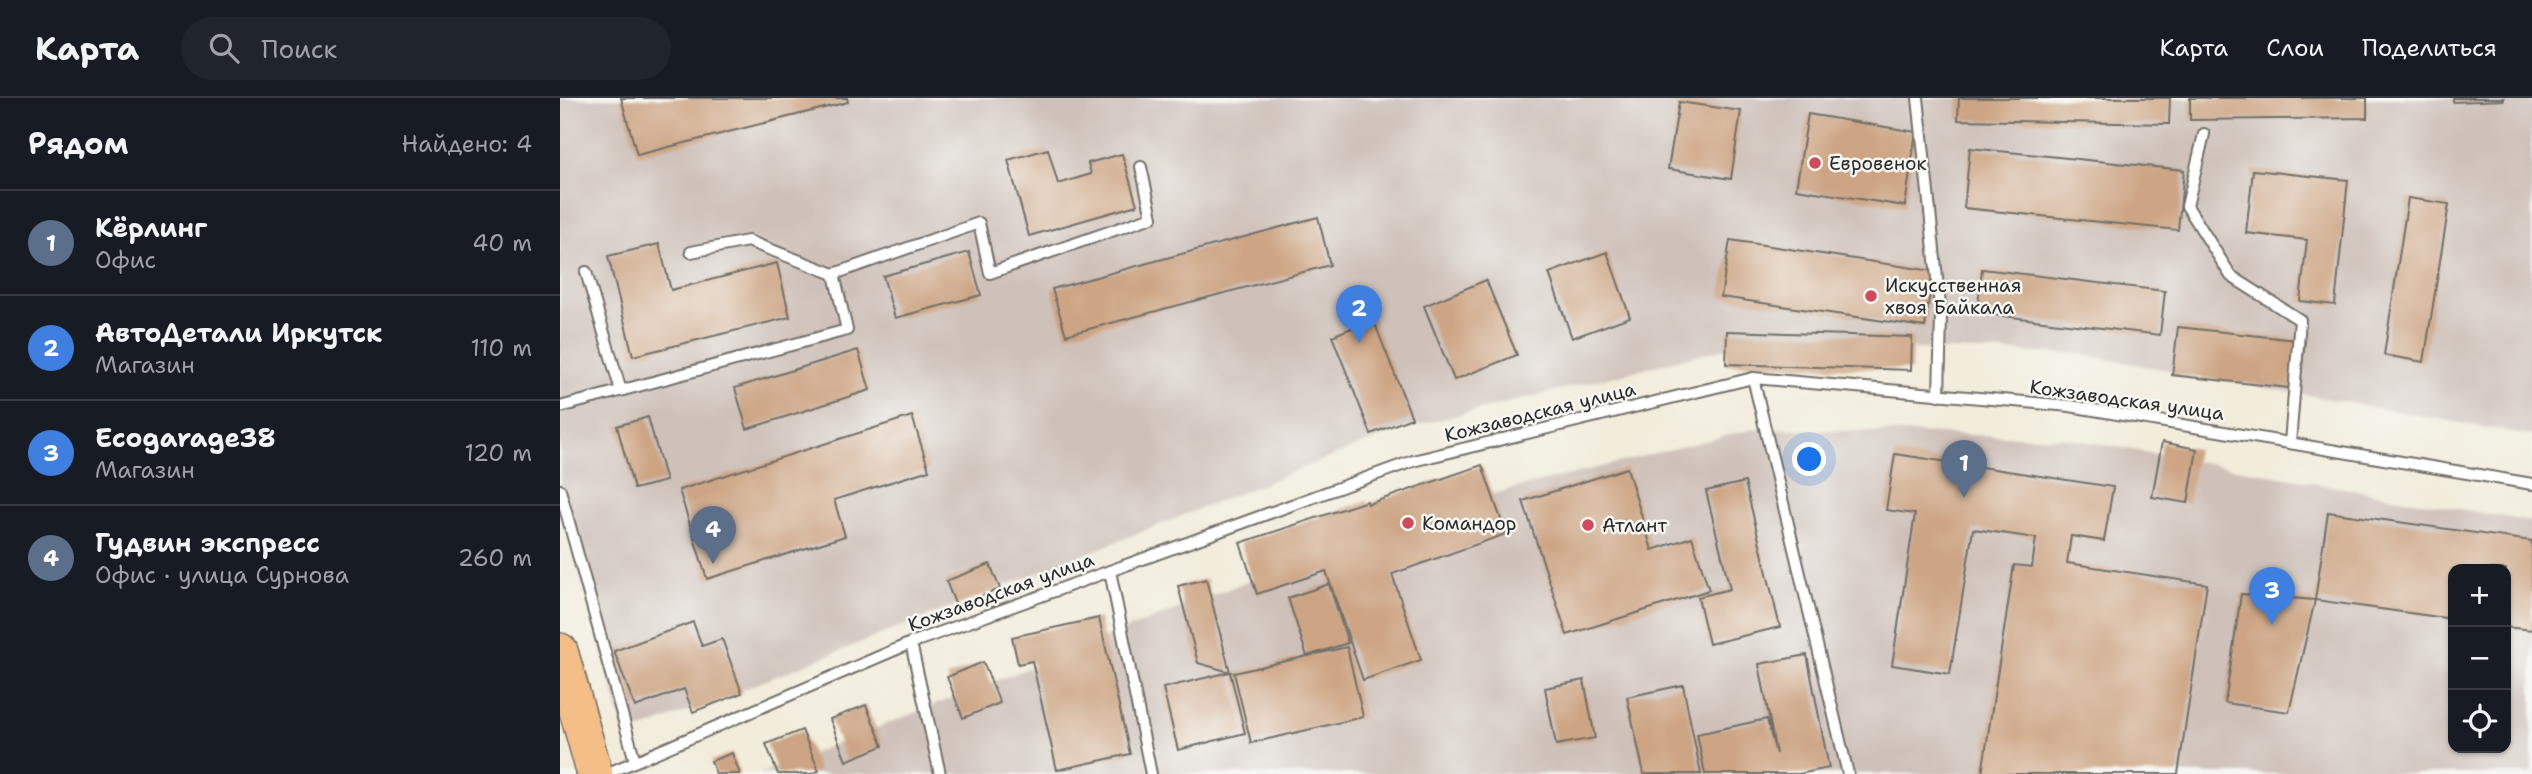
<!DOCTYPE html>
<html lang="ru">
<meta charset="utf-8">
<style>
:root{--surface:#171b24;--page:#20242c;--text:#f1f3f6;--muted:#9ea1a6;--line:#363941;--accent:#d1495b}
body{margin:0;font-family:"Shantell Sans",sans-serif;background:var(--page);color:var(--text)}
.controls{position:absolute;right:21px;bottom:21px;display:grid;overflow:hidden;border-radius:14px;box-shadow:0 2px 5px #0004}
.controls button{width:63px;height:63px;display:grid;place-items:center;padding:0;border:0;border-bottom:2px solid var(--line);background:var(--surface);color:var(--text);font:35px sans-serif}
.you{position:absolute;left:1250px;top:362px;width:24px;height:24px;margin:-18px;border:5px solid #fff;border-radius:50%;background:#1a73e8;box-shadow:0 0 0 10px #1a73e833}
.badge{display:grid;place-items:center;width:46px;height:46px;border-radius:50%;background:var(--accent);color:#fff;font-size:23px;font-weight:700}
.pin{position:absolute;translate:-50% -58px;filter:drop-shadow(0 2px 4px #0008)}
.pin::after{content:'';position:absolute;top:37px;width:24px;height:21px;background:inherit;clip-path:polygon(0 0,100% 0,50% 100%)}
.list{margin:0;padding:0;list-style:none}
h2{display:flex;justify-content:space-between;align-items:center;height:91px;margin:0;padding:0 28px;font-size:30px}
h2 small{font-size:23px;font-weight:400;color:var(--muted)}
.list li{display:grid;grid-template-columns:46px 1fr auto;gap:21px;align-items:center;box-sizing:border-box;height:105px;padding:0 28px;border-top:2px solid var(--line)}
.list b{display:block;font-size:26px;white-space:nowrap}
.list p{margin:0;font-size:23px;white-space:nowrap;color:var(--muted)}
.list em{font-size:23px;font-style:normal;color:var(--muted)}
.icon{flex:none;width:38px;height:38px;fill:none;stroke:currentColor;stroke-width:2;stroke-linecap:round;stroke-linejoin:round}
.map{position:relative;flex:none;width:1972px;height:676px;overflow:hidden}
header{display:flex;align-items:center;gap:42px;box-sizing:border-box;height:98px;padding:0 35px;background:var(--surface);border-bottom:2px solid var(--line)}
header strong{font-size:33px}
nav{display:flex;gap:38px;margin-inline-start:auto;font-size:24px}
.search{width:490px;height:63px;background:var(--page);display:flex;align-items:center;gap:18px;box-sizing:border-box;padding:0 24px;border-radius:38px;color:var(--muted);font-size:26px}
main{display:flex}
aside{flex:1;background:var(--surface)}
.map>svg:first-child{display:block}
</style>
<header>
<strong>Карта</strong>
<div class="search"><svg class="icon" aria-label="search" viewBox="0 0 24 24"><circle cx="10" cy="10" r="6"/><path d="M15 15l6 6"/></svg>Поиск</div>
<nav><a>Карта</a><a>Слои</a><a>Поделиться</a></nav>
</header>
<main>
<aside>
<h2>Рядом<small>Найдено: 4</small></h2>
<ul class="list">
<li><span class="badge" style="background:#5c6f8a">1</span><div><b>Кёрлинг</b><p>Офис</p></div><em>40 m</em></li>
<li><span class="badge" style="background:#3f7fe0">2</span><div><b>АвтоДетали Иркутск</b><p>Магазин</p></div><em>110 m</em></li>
<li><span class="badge" style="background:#3f7fe0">3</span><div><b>Ecogarage38</b><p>Магазин</p></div><em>120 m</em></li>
<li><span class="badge" style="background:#5c6f8a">4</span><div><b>Гудвин экспресс</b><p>Офис · улица Сурнова</p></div><em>260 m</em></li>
</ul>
</aside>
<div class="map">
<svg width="1972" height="676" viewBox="0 0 1972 676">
<rect width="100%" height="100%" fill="#f6f6f2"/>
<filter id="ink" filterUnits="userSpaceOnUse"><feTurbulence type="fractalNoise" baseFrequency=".0143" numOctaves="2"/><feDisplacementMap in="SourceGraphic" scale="14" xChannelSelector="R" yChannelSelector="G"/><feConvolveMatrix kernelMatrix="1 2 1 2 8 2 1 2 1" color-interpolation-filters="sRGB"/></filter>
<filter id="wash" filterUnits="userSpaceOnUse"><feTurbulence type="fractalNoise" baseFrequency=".00686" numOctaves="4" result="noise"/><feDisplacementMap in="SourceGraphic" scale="28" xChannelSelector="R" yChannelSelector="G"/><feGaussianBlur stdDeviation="1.57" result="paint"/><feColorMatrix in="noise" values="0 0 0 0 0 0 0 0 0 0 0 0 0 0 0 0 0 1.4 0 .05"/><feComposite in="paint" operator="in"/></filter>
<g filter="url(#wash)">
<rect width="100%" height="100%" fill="#f2ecdb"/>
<g fill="#cec1ba" fill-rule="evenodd">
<polygon points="0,0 1972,0 1972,338 1519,256 1182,246 839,332 65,638 0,398"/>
<path d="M1197 330 1507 340 1972 424V676H200L868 412ZM1893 471H1946V650H1893Z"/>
</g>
<g id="blocks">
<g fill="#cda584">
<polygon points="61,0 287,0 288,4 77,57"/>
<polygon points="1399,0 1610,0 1609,26 1398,22"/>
<polygon points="1630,0 1807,0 1807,20 1630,22"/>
<polygon points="1893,0 1944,0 1944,2 1893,4"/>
<polygon points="1119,4 1181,13 1171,81 1108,71"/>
<polygon points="1248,16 1356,34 1345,108 1236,91"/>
<polygon points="1410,50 1624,72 1618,132 1404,110"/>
<polygon points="488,51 498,86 531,76 528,65 562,56 577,107 469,138 448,62"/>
<polygon points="1693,72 1788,82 1775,207 1740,203 1747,142 1686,135"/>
<polygon points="1848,100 1889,106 1864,264 1824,257"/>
<polygon points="758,119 770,167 506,237 492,191"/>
<polygon points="1170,142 1373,173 1365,229 1161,199"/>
<polygon points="99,146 111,192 217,165 230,219 73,258 48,158"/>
<polygon points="409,154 421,197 335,220 323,178"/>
<polygon points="1047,154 1070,219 1012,240 989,175"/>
<polygon points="1422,171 1605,193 1600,237 1417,215"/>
<polygon points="926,182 957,257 894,282 864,208"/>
<polygon points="813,221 852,320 811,336 772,238"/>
<polygon points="1618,229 1745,243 1739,291 1612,277"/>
<polygon points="1167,233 1352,239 1351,272 1166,266"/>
<polygon points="298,252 310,292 187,331 175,290"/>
<polygon points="352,318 369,372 274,402 285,438 147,481 119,392"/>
<polygon points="88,319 106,383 74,391 57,328"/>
<polygon points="1602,344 1637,351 1628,405 1592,399"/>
<polygon points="1335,356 1553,389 1544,443 1511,438 1507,465 1647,486 1618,676 1422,676 1454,467 1472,469 1476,440 1413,431 1390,576 1332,567 1355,416 1326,412"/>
<polygon points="922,367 946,436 832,476 861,562 803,582 766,473 697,496 680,445 807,403 808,406"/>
<polygon points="1067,370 1092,452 1132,439 1149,492 1007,537 963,403"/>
<polygon points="1185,384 1220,529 1149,546 1138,499 1170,491 1146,393"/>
<polygon points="1768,414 1972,443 1972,532 1946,529 1946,471 1893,471 1893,521 1755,502"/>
<polygon points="430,466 440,491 396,508 386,483"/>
<polygon points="646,481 670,574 685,635 618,652 603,590 670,574 638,565 618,488"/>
<polygon points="769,486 788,545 747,558 728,500"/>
<polygon points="1681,496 1755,502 1729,614 1665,605"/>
<polygon points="539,520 570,656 497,672 472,563 458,566 452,539"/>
<polygon points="133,524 142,548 162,541 182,595 133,614 124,591 75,609 54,553"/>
<polygon points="787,549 803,619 691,645 674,575"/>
<polygon points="1247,557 1269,670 1239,676 1145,676 1137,636 1207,621 1216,656 1199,566"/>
<polygon points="423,564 440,605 403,620 387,579"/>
<polygon points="1024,582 1035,640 996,647 985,590"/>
<polygon points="1123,587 1141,676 1084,676 1067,599"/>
<polygon points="306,607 323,648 286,663 270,621"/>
<polygon points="242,632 259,673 251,676 218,676 206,646"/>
<polygon points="172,655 180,676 156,676 151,663"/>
</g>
</g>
</g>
<g filter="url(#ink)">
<use href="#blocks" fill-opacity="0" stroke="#716f69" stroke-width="2"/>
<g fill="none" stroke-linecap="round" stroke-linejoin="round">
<g stroke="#716f69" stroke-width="14">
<g id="lane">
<polyline points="1358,0 1381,218 1379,297"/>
<polyline points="1644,36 1627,108 1671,178 1740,222 1730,345"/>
<polyline points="131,154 188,143 274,176"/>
<polyline points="26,174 61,293"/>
<polyline points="1193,280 1288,676"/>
<polyline points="0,309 287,232 274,176 419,125 430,175 592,119 581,69"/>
<polyline points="0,392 75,663"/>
<polyline points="550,473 591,676"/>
<polyline points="351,545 380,676"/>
<polyline points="46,676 351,545 853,363 1193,280 1510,308 1972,386"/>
</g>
</g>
<g stroke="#716f69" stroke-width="38">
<polyline id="primary" points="0,553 35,676"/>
</g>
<use href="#lane" stroke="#fff" stroke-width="10"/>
<use href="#primary" stroke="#f6be87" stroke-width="35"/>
</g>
</g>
<g fill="#d1495b" stroke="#f6f6f2" stroke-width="2.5">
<circle cx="1255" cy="65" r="7"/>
<circle cx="1311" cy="198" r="7"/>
<circle cx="848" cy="425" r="7"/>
<circle cx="1028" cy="427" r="7"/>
</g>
<g text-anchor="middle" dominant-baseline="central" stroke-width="5" stroke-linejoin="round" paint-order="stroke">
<g font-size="19" fill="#2b2b2b" stroke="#f6f6f2" text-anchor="start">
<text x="1269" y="65">Евровенок</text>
<text x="1325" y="187">Искусственная<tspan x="1325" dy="22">хвоя Байкала</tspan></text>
<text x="862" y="425">Командор</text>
<text x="1042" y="427">Атлант</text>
</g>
<g font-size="19" fill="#2b2b2b" stroke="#f6f6f2">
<text transform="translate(1567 302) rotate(8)">Кожзаводская улица</text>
<text transform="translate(980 314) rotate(-14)">Кожзаводская улица</text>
<text transform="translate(441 494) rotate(-20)">Кожзаводская улица</text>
</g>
</g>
</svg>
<div class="controls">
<button>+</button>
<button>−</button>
<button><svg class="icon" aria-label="locate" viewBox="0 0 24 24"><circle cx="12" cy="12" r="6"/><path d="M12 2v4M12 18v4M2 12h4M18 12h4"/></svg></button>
</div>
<div class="you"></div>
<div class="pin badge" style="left:1404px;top:400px;background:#5c6f8a">1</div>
<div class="pin badge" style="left:799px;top:245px;background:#3f7fe0">2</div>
<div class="pin badge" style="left:1712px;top:527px;background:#3f7fe0">3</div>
<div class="pin badge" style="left:153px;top:466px;background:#5c6f8a">4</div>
</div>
</main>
